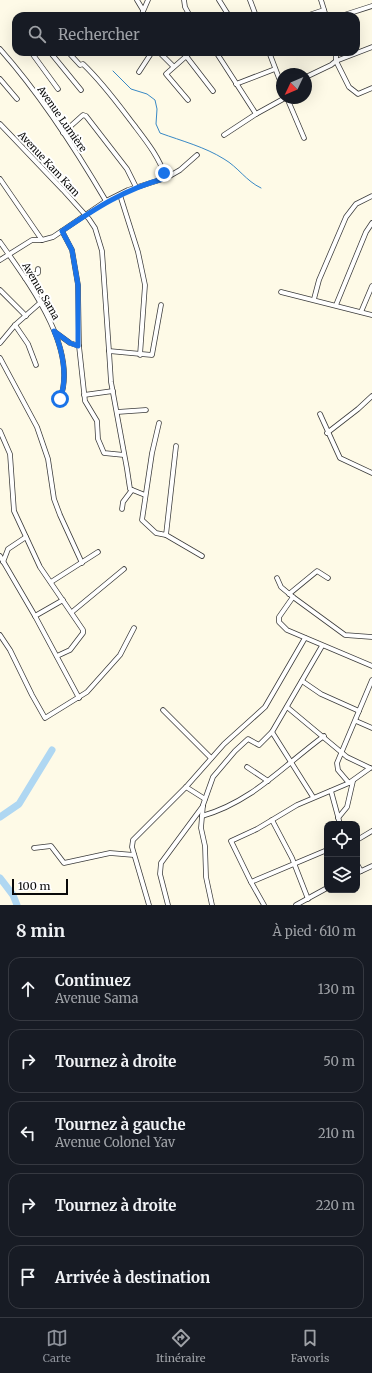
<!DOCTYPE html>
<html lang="fr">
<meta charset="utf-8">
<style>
:root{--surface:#171b24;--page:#20242c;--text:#f1f3f6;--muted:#9ea1a6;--line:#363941;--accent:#8c9099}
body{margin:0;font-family:Merriweather,serif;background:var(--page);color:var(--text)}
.controls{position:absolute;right:12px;bottom:12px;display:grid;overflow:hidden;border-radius:8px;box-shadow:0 4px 16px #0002}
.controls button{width:36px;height:36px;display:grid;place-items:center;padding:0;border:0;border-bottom:1px solid var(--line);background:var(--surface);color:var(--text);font:20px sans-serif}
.compass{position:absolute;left:276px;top:68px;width:36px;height:36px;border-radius:50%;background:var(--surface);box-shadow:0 4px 16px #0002;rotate:226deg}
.scale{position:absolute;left:12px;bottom:10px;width:56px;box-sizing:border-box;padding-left:4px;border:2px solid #090909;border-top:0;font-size:11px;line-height:14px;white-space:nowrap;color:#090909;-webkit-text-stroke:3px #fff;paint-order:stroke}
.stop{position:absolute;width:12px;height:12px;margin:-9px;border:3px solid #1a73e8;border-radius:50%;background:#fff}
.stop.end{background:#1a73e8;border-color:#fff;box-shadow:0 1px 4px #0008}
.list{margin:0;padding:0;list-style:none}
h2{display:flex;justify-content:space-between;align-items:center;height:52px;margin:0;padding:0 16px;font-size:17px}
h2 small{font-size:13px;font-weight:400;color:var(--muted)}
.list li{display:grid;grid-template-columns:26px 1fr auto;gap:12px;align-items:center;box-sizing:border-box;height:64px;margin:0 8px 8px;padding:0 8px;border:1px solid var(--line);border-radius:12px}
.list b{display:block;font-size:15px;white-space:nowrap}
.list p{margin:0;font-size:13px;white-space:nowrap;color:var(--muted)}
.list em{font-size:13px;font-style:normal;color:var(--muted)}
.icon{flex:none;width:22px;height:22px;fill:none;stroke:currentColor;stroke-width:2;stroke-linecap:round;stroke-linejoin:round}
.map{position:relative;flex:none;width:372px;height:905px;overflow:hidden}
.search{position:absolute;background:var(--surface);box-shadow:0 4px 16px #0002;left:12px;right:12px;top:12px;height:44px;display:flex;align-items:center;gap:10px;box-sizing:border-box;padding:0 14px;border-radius:12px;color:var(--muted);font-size:15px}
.sheet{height:412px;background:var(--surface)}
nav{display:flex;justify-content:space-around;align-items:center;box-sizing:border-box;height:56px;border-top:1px solid var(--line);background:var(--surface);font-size:11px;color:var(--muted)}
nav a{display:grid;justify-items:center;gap:2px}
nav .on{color:var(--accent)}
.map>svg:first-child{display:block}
</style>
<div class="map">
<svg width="372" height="905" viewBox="0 0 372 905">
<rect width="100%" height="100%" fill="#fefae7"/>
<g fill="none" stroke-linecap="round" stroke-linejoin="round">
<path stroke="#3989c5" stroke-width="1" d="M113 71 131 89 147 94 155 100 157 109 156 124 160 133C182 141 205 147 224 159 238 167 246 181 261 188"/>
<g stroke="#afd7f2" stroke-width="7">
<polyline points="0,817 19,804 52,750"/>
<polyline points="0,878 13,895 17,905"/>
</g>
<g stroke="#3c3c3c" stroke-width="5.5">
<g id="minor">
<polyline points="137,0 143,10"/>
<polyline points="184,0 185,7 190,16"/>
<polyline points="219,0 229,16"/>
<polyline points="250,0 256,16"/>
<polyline points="321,0 326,16"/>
<polyline points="141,16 148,0"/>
<polyline points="306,16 324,10"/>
<polyline points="341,16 372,6"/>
<polyline points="372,47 336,61 349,87 358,94 372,88"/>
<path d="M0 49C41 95 75 148 106 201"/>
<polyline points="31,52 58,89"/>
<polyline points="50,52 81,90"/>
<polyline points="134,52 137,52"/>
<polyline points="159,52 173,66"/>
<polyline points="216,52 256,114"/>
<polyline points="269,52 282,86"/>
<polyline points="186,56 213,91"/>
<polyline points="139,72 152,52"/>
<polyline points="306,77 331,65 336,61 336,52"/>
<polyline points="0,79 17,99"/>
<polyline points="236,84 275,69"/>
<polyline points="287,98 304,138"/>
<polyline points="188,100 166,74 191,52"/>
<polyline points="0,124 63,190 89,219 95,228 102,251 109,351 152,355 161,305"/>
<polyline points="63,133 83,115 86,116 127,169 136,187"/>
<polyline points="224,135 256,114 285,98"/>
<polyline points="166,178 180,170 197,155"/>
<polyline points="0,179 42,240"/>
<polyline points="120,195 138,252 145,285 140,355"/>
<polyline points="62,231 72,250 78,285 79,346 85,401 97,421 98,439 104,453 124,455"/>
<path d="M0 242C28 282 79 348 60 399"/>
<path d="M0 260 32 240H42L53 237 106 201 128 190 166 178C159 157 147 142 134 125 118 104 103 83 83 64L80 65 68 52"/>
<polyline points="25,278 38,273 38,269"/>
<polyline points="0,290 26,316"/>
<polyline points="281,292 372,315"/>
<polyline points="314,299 319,280 346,217 356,204 372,196"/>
<polyline points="336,305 366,232 372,223"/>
<polyline points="361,312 372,286"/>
<polyline points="15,325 28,344 36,365"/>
<polyline points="55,332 70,343 79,346"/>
<polyline points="0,343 15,325 40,303"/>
<polyline points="109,351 111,382 127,469 130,489 145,495"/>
<polyline points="0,358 37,427 48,459 54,499 60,515 82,563"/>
<polyline points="84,395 113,391"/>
<polyline points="117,412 146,410"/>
<polyline points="320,414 340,458 372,473"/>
<polyline points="159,423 152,453 142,520 156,533 166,535 176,446"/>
<polyline points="0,431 10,454 14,511 40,567 83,630 83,633 70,650 57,656"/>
<polyline points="327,433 358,409 372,396"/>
<polyline points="122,509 123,502 132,490"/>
<polyline points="166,535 202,556"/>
<polyline points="0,556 35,616"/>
<polyline points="3,562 8,549 26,537"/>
<polyline points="277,578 281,587 293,597 345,635 372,637"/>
<polyline points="51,582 98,552"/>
<polyline points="289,594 317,571 328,578"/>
<polyline points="293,597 279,617 279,622 287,630 372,666"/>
<polyline points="63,600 35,616 79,698"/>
<polyline points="72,612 124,569"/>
<polyline points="0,635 10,650 32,695 45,718 87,692 120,655 134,628"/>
<polyline points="302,681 321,694 359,711"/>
<polyline points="287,707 347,757 370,768"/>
<polyline points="163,710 211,758"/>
<polyline points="356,721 372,728"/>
<polyline points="272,732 313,797"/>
<polyline points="247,767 268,781"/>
<polyline points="349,783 338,770 337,763 372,680"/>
<polyline points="186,787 205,799"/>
<polyline points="331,791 340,824"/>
<path d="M202 816C252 802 283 766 324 736"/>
<polyline points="338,818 347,807 353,781"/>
<polyline points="272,820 292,858 308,899"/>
<polyline points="357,840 372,831"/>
<polyline points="34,848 51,846 64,863 110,853 134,855"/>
<polyline points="357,864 361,871"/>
<polyline points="357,873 372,866"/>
<polyline points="251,882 327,850"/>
<polyline points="149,905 132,847 133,840 186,787 224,744 265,707 305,638"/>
<polyline points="168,905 160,874 161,863 203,806"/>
<polyline points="212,905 206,877 205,846 201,828 203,805 213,777 235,751 248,739 259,745 272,732 322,646"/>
<polyline points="264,905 251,882 231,841 257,829 297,805 349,783 370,768"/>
<polyline points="296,905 327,888"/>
</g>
</g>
<use href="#minor" stroke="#fff" stroke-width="4"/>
</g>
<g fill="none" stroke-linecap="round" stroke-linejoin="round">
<path stroke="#1a73e8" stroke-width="5" d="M60 399C68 378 63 351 54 331L70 343 78 346V285L72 250 62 231C96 208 125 189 166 178L164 173"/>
</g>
<g text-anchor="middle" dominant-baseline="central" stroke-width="4" stroke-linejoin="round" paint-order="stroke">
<g font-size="10" fill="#090909" stroke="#fff">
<text transform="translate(62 119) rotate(55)">Avenue Lumière</text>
<text transform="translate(49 164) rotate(47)">Avenue Kam Kam</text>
<text transform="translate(41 291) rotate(60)">Avenue Sama</text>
</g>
</g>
</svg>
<div class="controls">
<button><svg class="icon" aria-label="locate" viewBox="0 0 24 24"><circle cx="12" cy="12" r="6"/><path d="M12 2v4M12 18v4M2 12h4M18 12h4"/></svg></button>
<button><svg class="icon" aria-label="layers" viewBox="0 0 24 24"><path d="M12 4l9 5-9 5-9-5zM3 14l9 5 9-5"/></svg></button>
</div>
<svg class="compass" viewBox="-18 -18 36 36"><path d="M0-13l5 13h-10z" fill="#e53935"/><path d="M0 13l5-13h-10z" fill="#9ea1a6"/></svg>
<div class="scale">100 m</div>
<div class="stop" style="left:60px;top:399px"></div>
<div class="stop end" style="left:164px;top:173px"></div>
<div class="search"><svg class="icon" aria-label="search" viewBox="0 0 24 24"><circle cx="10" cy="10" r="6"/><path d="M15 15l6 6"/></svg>Rechercher</div>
</div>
<section class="sheet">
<h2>8 min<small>À pied · 610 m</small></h2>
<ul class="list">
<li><svg class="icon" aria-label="ahead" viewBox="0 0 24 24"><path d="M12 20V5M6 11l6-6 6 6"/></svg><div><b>Continuez</b><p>Avenue Sama</p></div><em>130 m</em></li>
<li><svg class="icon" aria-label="right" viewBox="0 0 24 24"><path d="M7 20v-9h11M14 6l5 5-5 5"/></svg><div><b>Tournez à droite</b></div><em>50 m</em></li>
<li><svg class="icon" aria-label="left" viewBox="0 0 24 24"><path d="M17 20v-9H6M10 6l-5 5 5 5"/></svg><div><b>Tournez à gauche</b><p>Avenue Colonel Yav</p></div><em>210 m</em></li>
<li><svg class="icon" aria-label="right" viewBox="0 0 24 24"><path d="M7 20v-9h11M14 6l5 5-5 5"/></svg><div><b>Tournez à droite</b></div><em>220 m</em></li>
<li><svg class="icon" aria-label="arrive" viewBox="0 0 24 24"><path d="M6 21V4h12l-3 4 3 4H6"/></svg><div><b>Arrivée à destination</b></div></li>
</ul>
</section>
<nav>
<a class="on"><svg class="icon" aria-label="map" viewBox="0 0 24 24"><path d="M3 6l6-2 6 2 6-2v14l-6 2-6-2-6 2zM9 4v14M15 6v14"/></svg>Carte</a>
<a><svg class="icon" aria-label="directions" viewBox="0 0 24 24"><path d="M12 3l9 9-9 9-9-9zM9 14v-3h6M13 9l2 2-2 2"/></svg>Itinéraire</a>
<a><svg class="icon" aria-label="saved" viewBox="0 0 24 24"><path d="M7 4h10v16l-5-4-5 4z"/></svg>Favoris</a>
</nav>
